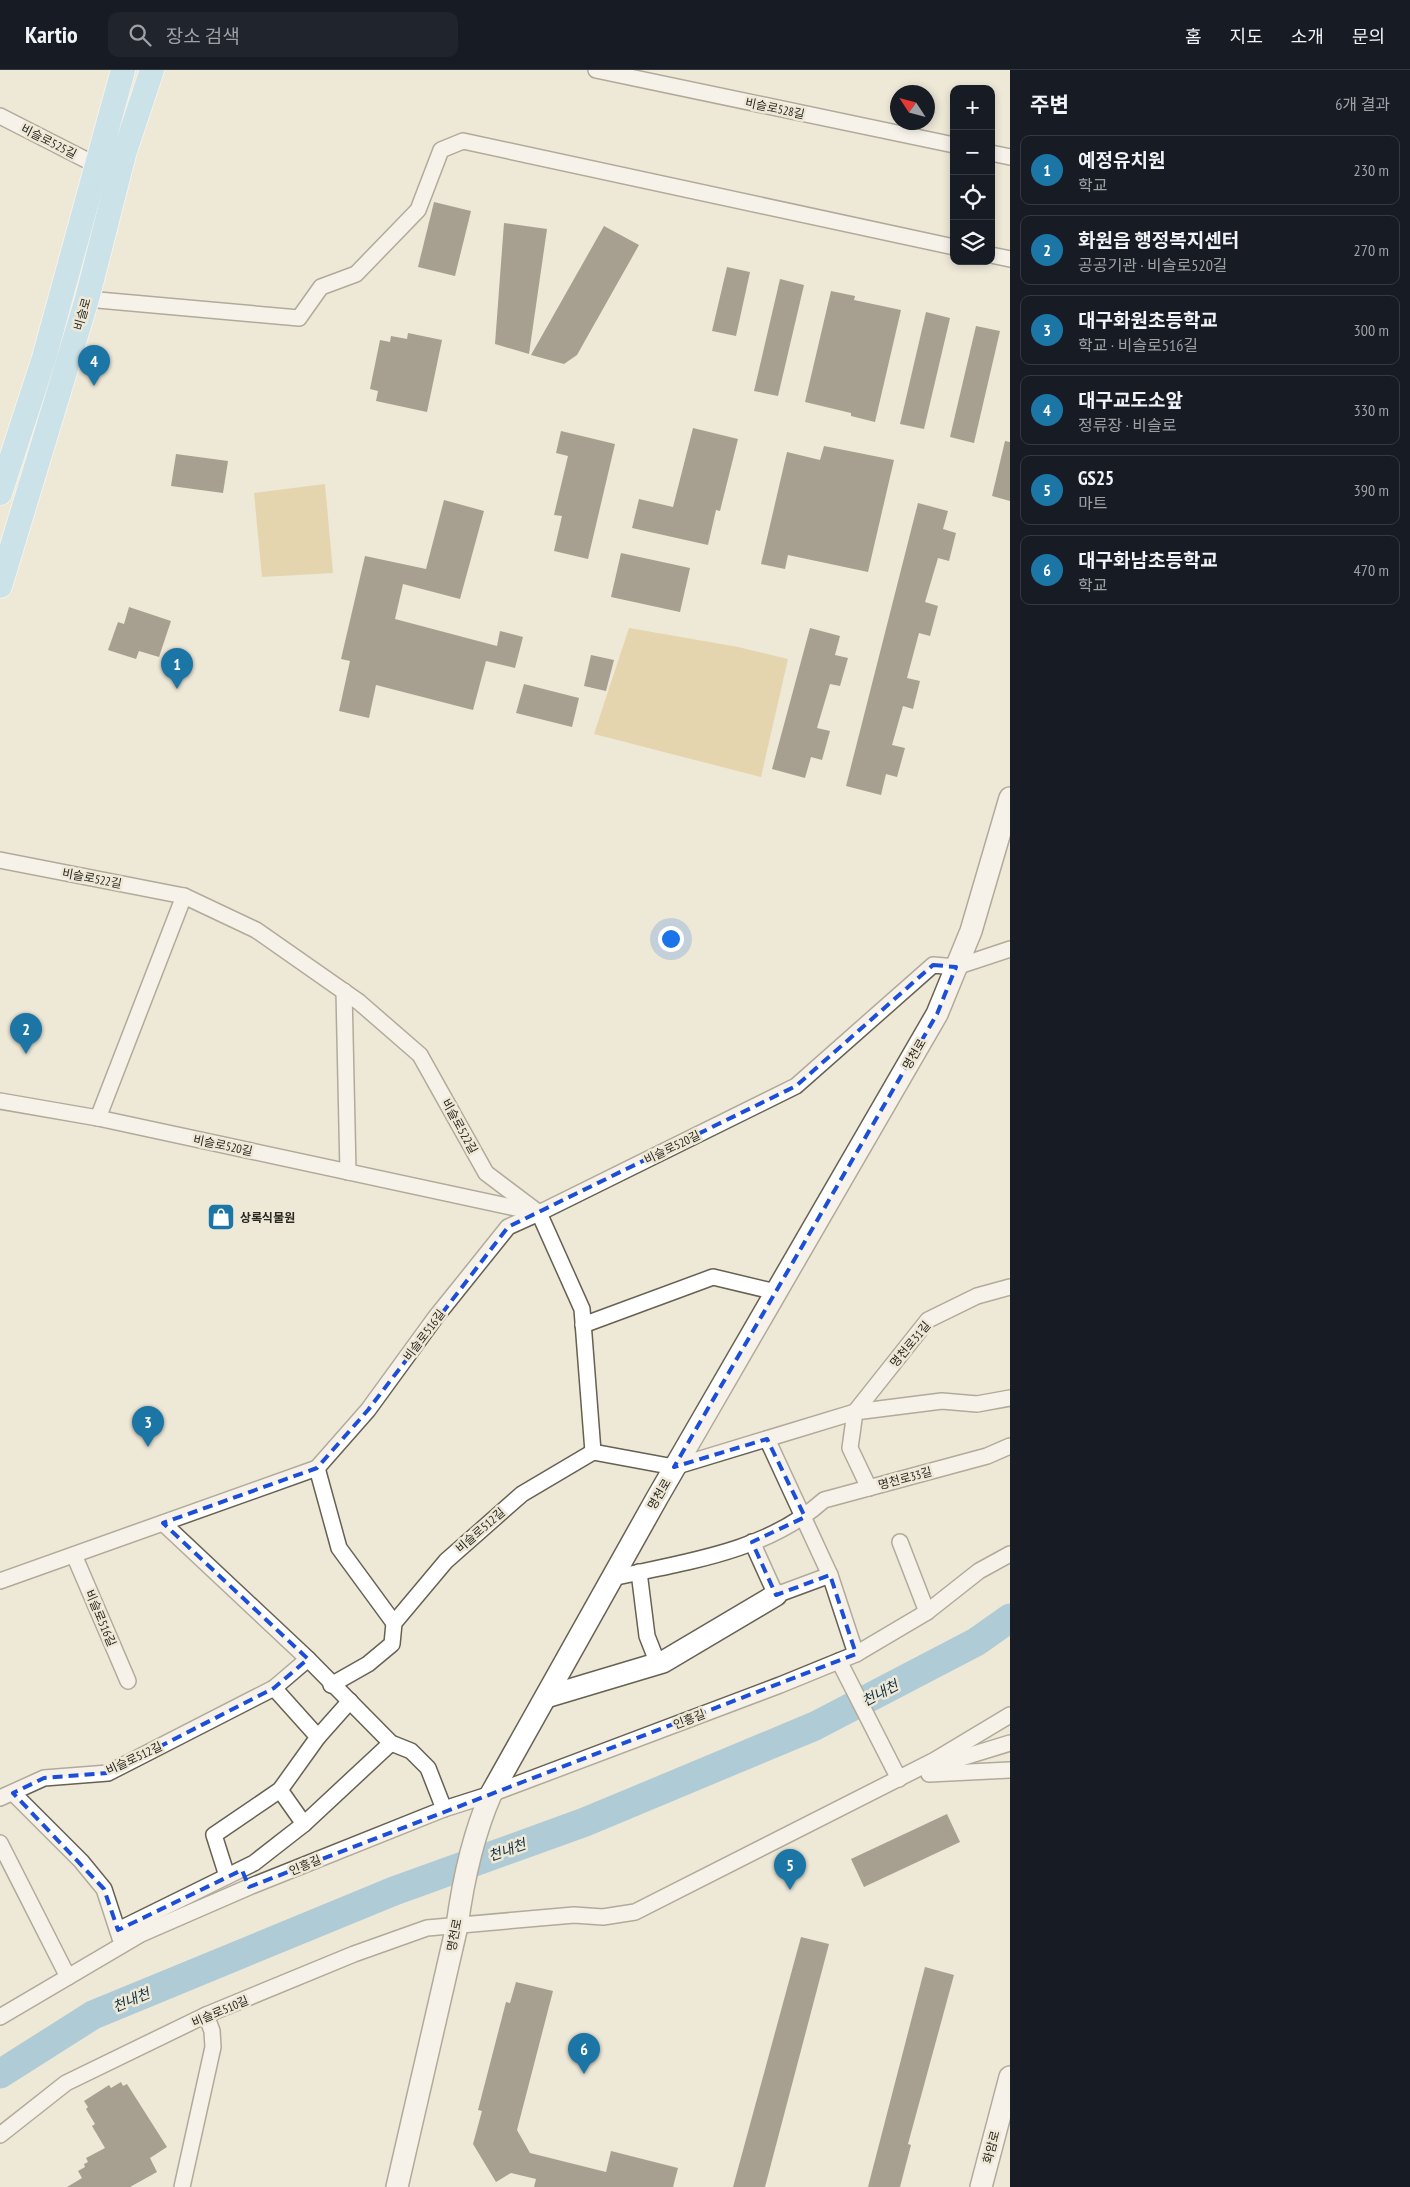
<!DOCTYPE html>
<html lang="ko">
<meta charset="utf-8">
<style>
:root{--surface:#171b24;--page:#20242c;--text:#f1f3f6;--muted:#9ea1a6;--line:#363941;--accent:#1b76a5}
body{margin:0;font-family:"PT Sans Narrow","Noto Sans KR",sans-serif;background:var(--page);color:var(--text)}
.controls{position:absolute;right:15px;top:15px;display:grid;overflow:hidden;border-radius:10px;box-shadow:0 2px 8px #0003}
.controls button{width:45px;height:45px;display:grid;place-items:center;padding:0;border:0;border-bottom:1px solid var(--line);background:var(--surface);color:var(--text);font:25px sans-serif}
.compass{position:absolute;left:890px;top:15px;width:45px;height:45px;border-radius:50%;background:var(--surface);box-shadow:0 2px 8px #0003;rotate:306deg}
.you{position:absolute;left:670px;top:868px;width:18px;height:18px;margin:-12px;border:4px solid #fff;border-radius:50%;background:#1a73e8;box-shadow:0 0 0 8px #1a73e833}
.badge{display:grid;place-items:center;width:32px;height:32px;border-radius:50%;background:var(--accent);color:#fff;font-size:16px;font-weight:700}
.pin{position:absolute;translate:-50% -41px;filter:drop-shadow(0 1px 2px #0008)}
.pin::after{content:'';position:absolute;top:26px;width:18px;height:15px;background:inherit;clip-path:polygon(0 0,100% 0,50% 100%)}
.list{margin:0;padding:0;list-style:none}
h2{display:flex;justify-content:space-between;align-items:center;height:65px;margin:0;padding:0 20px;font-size:21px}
h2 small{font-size:16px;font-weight:400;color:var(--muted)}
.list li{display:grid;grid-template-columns:32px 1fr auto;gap:15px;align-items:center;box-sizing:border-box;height:70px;margin:0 10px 10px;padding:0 10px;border:1px solid var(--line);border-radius:10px}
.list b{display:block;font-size:19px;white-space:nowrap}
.list p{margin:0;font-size:16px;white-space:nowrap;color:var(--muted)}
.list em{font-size:16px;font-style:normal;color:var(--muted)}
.icon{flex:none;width:28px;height:28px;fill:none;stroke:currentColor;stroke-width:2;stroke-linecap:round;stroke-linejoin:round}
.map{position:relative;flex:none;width:1010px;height:2117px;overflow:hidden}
header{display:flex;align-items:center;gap:30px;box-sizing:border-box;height:70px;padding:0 25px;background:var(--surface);border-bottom:1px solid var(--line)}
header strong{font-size:24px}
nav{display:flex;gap:28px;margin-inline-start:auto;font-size:18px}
.search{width:350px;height:45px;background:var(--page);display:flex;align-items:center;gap:12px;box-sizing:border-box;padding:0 18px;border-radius:10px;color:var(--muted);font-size:19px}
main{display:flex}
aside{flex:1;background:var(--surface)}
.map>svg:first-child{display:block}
</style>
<header>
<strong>Kartio</strong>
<div class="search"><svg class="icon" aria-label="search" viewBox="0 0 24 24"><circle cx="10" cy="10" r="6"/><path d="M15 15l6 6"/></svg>장소 검색</div>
<nav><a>홈</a><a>지도</a><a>소개</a><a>문의</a></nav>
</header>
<main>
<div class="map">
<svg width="1010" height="2117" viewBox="0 0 1010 2117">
<rect width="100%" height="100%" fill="#eee8d7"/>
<g fill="#d8bf7d">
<polygon points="325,414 333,503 262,507 254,423"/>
<polygon points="629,558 738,577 788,589 761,707 594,664"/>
</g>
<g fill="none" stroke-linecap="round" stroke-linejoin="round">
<polyline stroke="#61a9d4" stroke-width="29" points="0,2004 93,1945 394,1821 585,1752 815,1656 976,1572 1010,1548"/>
</g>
<g fill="#514b3d">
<polygon points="434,132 471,141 455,206 418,197"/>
<polygon points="504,153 547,159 529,284 495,274"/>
<polygon points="604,156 639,175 577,285 564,294 531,285"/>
<polygon points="727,197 750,202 736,266 712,261"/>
<polygon points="780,209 804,215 778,326 754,321"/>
<polygon points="831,221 855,226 854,230 901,240 875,352 851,346 851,343 805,332"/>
<polygon points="926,242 950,248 924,359 900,354"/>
<polygon points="976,256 1000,261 974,373 950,367"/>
<polygon points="408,263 442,270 427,342 376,331 378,321 370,319 380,270 390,272 391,266 407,269"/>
<polygon points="693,358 738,369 720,441 716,440 708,475 632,458 639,429 673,437"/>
<polygon points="561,361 615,374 588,489 554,481 562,446 554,445 568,386 556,383"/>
<polygon points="1005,371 1010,372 1010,431 992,426"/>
<polygon points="824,376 894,390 868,502 788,485 785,499 761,494 787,382 820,390"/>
<polygon points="176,384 228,391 223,423 171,416"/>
<polygon points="444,430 484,441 460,529 403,514 395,549 497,576 500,561 523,567 515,598 486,591 473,640 376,615 369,648 339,641 350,591 341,589 365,486 426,499"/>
<polygon points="918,433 948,441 943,459 956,463 949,491 938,488 925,532 938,536 930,566 919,563 907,608 920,611 913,639 903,636 892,675 905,678 897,707 886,704 881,725 846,716"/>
<polygon points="621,483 690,498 680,542 611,527"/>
<polygon points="129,537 171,551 159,587 139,581 136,589 108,580 118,552 124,554"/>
<polygon points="810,558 840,566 835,585 848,588 840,616 830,614 817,658 830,661 822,690 811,687 805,708 772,699"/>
<polygon points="591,585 614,590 606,621 584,616"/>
<polygon points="524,614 579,628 572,657 516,643"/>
<polygon points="947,1744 960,1772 864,1817 851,1789"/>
<polygon points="801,1867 829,1874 765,2117 733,2117"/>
<polygon points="925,1897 954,1905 908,2074 911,2075 900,2117 868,2117"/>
<polygon points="516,1912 553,1921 517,2060 530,2083 606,2102 611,2081 678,2098 673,2117 534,2117 536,2109 511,2103 496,2112 473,2074 482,2041 478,2040 506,1932 510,1933"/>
<polygon points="121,2012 123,2016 127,2014 167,2077 150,2088 157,2102 130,2117 67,2117 82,2108 78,2101 85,2097 84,2094 88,2092 86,2088 105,2078 92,2056 95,2054 86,2039 88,2037 84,2031 109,2015 111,2018"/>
</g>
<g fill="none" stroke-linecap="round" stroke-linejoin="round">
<g stroke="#666152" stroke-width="18">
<g id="street">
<polyline points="596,0 954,75"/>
<polyline points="0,46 98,96"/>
<polyline points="991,83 1010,87"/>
<polyline points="991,185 1010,189"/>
<polyline points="87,229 299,248 321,217 356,204 418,140 441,80 463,71 954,177"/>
<polyline points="0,790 184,826 256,860 359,932 420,985 486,1103 539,1143 582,1239 593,1382"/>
<polyline points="344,921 348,1102"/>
<polyline points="0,1031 98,1048 539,1143 796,1016 933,895 956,897 1010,879"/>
<polyline points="98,1048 184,826"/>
<polyline points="583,1255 713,1207 776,1222"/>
<polyline points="767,1369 830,1505 856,1584"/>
<polyline points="317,1398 339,1478 394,1553"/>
<polyline points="869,1418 850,1378 855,1342 942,1331 977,1334 1010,1328"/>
<polyline points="163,1453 308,1589 391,1673 411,1681 428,1698 444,1739"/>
<polyline points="752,1472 776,1525 830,1505"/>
<polyline points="900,1472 927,1542"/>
<polyline points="74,1485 128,1611"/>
<polyline points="639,1502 647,1566 658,1594"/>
<path d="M612 1508C685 1492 766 1482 824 1430L987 1386 1010 1376"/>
<polyline points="0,1511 317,1398 368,1340 435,1248 508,1157 539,1143"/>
<polyline points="839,1591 899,1709"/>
<polyline points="331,1615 368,1594 392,1574 394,1553 446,1491 522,1424 593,1382 674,1397 855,1342 928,1250 977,1226 1010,1217"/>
<polyline points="318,1667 350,1631"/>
<polyline points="935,1696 1010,1673"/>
<polyline points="929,1704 1010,1700"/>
<polyline points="280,1720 304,1754"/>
<polyline points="13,1723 81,1791 104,1819 120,1868"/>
<polyline points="0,1728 44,1708 108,1703 274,1618 308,1589"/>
<polyline points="0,1773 68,1907"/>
<polyline points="227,1806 214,1765 280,1720 318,1667 274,1618"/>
<polyline points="118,1860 254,1793 304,1754 391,1673"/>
<polyline points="0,1947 141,1864 249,1817 444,1739 491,1724 780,1615 856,1584 927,1542 979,1501 1010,1484"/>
<polyline points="0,2065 66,2013 206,1945 354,1884 427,1858 574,1845 603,1847 635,1842 935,1690 1010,1645"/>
<polyline points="182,2117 213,1977 212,1961 206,1945"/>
</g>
</g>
<g stroke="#666152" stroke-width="24">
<g id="secondary">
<polyline points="546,1627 663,1592 776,1525"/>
<path d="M397 2117 457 1856C463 1811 473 1765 491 1724L657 1428 937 944 971 861 1010 728"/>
<polyline points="981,2117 1010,2007"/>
</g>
</g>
<g stroke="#fff" stroke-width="26">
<g id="primary">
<polyline points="0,423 44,288 123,0"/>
<polyline points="0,516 87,229 124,84 152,0"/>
</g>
</g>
<use href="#street" stroke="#fff" stroke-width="15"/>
<use href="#secondary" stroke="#fff" stroke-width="21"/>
<use href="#primary" stroke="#9edbfd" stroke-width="24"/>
</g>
<path d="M0 0H1010V2117H0ZM933 895 956 897 937 944 674 1397 767 1369 805 1447 752 1472 776 1525 830 1505 856 1584 249 1817 242 1800 118 1860 104 1819 13 1723 44 1708 108 1703 274 1618 308 1589 163 1453 317 1398 368 1340 508 1157 796 1016Z" fill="#eee8d7" fill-opacity=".55" fill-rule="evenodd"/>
<path fill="none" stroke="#1d4ed8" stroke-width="4" stroke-dasharray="10 6" stroke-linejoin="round" d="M933 895 956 897 937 944 674 1397 767 1369 805 1447 752 1472 776 1525 830 1505 856 1584 249 1817 242 1800 118 1860 104 1819 13 1723 44 1708 108 1703 274 1618 308 1589 163 1453 317 1398 368 1340 508 1157 796 1016Z"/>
<defs>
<g id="shop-square" transform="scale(1.4375)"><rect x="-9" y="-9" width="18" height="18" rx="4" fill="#1b76a5" stroke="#eee8d7"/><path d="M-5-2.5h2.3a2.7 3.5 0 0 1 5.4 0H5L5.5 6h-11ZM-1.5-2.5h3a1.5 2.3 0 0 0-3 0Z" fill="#fff"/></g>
</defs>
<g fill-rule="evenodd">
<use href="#shop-square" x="221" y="1147"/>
</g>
<g text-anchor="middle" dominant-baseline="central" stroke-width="5" stroke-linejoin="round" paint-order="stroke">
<g font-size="12" fill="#292720" stroke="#eee8d7">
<text transform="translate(775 38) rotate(12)">비슬로528길</text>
<text transform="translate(49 71) rotate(27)">비슬로525길</text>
<text transform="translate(82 244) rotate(-74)">비슬로</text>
<text transform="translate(92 808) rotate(11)">비슬로522길</text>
<text transform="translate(914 984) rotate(-60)">명천로</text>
<text transform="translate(460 1056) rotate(61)">비슬로522길</text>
<text transform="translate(223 1075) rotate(12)">비슬로520길</text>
<text transform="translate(672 1077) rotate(-26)">비슬로520길</text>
<text transform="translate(424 1265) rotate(-53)">비슬로516길</text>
<text transform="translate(910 1274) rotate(-50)">명천로31길</text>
<text transform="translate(905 1408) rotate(-15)">명천로33길</text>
<text transform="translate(659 1424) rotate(-60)">명천로</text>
<text transform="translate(480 1460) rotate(-41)">비슬로512길</text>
<text transform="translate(101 1548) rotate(67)">비슬로516길</text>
<text transform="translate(689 1649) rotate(-21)">인흥길</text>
<text transform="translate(134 1688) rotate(-25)">비슬로512길</text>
<text transform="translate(305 1795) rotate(-22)">인흥길</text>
<text transform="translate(454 1865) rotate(-79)">명천로</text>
<text transform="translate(220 1941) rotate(-23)">비슬로510길</text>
<text transform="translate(991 2077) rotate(-75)">화암로</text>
</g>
<g font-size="12" font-weight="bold" fill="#292720" stroke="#eee8d7" text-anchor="start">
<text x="240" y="1147">상록식물원</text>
</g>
<g font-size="14" font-style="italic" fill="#0c2d3f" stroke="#eee8d7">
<text transform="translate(880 1623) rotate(-28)">천내천</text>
<text transform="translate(507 1780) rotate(-20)">천내천</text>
<text transform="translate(131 1930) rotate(-23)">천내천</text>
</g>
</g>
</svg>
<div class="controls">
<button>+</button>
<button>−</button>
<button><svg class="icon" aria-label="locate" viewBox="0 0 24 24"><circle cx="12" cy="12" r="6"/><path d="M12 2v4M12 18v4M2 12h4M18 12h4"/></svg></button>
<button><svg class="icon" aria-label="layers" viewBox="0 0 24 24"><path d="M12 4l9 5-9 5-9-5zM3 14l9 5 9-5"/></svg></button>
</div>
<svg class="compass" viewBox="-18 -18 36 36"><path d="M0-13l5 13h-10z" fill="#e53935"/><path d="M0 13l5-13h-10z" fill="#9ea1a6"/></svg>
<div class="you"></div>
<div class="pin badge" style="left:177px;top:619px">1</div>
<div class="pin badge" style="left:26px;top:984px">2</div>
<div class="pin badge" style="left:148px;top:1377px">3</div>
<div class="pin badge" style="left:94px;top:316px">4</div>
<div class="pin badge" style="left:790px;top:1820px">5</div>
<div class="pin badge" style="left:584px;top:2004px">6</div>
</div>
<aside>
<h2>주변<small>6개 결과</small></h2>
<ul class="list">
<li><span class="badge">1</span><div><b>예정유치원</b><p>학교</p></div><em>230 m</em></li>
<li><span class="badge">2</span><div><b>화원읍 행정복지센터</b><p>공공기관 · 비슬로520길</p></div><em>270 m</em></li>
<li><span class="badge">3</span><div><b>대구화원초등학교</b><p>학교 · 비슬로516길</p></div><em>300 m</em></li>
<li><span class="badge">4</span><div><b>대구교도소앞</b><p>정류장 · 비슬로</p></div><em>330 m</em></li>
<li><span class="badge">5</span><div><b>GS25</b><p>마트</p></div><em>390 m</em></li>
<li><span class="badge">6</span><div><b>대구화남초등학교</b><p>학교</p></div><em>470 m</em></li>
</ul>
</aside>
</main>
